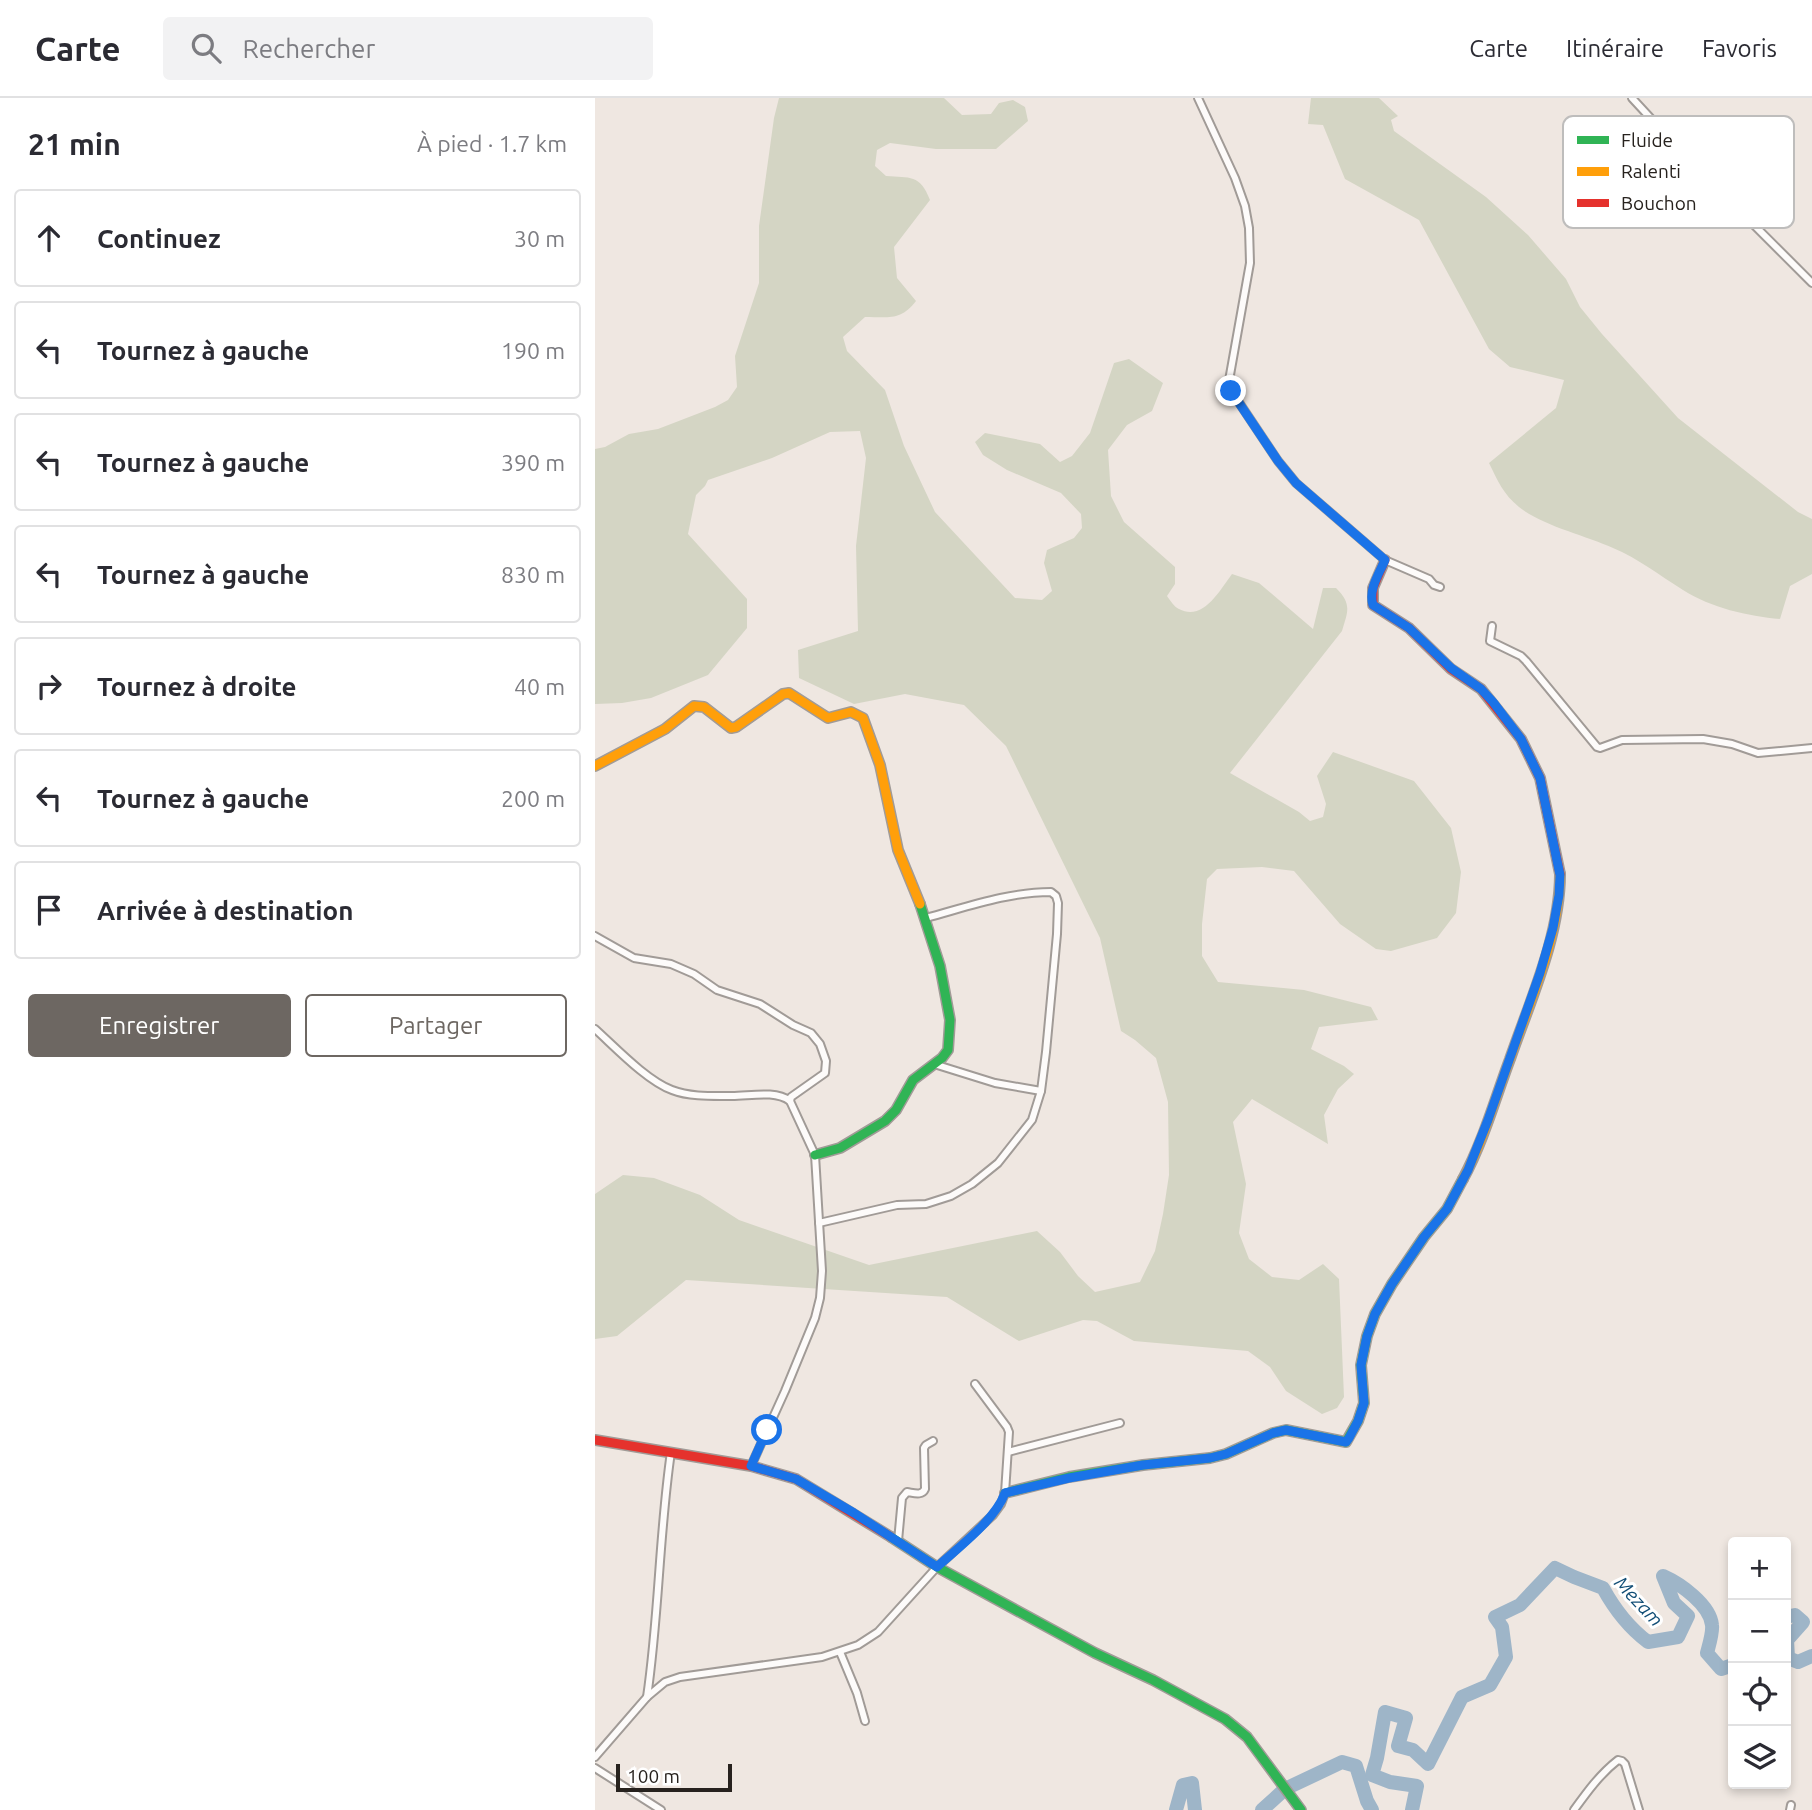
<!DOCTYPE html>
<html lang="fr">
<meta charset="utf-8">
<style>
:root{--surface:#fff;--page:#f2f2f3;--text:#2b2b33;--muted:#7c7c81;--line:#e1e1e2;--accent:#6d6762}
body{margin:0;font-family:Ubuntu,sans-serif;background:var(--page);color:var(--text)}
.controls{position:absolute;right:21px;bottom:21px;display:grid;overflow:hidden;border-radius:7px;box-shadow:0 4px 10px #0003}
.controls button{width:63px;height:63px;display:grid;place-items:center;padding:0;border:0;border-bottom:2px solid var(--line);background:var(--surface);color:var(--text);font:35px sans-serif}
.scale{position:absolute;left:21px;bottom:18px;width:116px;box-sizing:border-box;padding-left:7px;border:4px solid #27221e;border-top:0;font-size:19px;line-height:24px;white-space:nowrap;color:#27221e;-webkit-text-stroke:5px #fff;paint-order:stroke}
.stop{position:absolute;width:21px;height:21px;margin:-16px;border:5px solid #1a73e8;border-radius:50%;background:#fff}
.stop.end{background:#1a73e8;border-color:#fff;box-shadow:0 2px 7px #0008}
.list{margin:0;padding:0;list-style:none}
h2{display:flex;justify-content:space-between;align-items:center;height:91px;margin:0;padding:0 28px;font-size:30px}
h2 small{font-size:23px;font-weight:400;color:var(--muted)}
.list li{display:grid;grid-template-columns:46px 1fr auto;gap:21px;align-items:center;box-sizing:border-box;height:98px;margin:0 14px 14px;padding:0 14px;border:2px solid var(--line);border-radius:7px}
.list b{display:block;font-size:26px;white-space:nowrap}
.list em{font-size:23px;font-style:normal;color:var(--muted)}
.actions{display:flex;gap:14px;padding:21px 28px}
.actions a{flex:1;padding:16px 0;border:2px solid var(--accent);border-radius:7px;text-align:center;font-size:24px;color:var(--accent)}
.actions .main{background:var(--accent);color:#fff}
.icon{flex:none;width:38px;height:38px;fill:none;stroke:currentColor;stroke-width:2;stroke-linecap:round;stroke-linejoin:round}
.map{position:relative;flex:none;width:1217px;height:1712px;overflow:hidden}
header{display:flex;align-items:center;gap:42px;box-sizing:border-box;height:98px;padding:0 35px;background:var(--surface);border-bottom:2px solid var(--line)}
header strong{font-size:33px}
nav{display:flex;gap:38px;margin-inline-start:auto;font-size:24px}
.search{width:490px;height:63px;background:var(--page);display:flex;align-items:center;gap:18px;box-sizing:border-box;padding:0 24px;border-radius:7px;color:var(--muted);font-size:26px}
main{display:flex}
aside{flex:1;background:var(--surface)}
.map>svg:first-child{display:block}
</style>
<header>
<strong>Carte</strong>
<div class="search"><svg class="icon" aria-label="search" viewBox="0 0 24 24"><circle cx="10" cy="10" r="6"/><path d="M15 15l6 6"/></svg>Rechercher</div>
<nav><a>Carte</a><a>Itinéraire</a><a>Favoris</a></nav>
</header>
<main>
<aside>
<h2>21 min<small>À pied · 1.7 km</small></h2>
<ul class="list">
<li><svg class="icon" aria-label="ahead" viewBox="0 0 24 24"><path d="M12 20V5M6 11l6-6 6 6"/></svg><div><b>Continuez</b></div><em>30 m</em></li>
<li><svg class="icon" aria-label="left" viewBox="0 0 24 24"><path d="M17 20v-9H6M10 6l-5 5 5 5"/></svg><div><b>Tournez à gauche</b></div><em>190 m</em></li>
<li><svg class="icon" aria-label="left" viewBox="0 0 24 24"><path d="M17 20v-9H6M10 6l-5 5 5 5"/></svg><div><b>Tournez à gauche</b></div><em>390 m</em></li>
<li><svg class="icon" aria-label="left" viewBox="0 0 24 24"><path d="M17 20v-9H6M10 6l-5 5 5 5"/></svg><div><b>Tournez à gauche</b></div><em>830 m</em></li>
<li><svg class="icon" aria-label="right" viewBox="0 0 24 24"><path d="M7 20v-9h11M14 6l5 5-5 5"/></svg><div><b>Tournez à droite</b></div><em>40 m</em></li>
<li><svg class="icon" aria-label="left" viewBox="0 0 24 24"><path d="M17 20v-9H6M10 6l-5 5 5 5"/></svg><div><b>Tournez à gauche</b></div><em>200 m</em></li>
<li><svg class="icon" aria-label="arrive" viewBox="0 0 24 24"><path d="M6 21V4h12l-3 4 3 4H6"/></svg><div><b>Arrivée à destination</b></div></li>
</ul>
<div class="actions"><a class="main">Enregistrer</a><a>Partager</a></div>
</aside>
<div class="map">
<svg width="1217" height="1712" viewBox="0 0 1217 1712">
<rect width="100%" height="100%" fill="#efe7e1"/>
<g fill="#d4d5c4">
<path d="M184 0H349L367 17 396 16 404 5 418 2 430 9 433 23 401 51H341L295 45 282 52 280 68 291 78C315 80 325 76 335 102L299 149 302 180 321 203C306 223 293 219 270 219L248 239 252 253 290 292 309 348 340 414 420 500 447 502 457 493 449 465 452 452 479 440 487 430 486 416 466 395 412 372 388 357 380 344 390 335 445 346 465 364 477 358 495 335 519 265 534 261 568 285 557 313 532 327 513 352 516 398 529 424 580 469V486L572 498C575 502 579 509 584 511 608 524 625 492 637 476L664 485 718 531 728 490H741C757 506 753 513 747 533L635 675 704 714 715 723 728 719 731 706 722 678 738 654 819 683 856 730 866 774 861 815 842 840 796 853 781 851 745 826 699 773 667 769 622 771 612 781 607 826V858L623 884 709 892 776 909 783 922 724 929 716 951 749 968 759 976 743 991 729 1017 733 1046 657 1001 638 1024 651 1086 644 1135 654 1161 677 1179 704 1182 728 1166 744 1181 749 1299 742 1310 727 1316 691 1293 675 1269 653 1253 539 1243 502 1223 488 1222 424 1243 352 1199 91 1182 22 1238 0 1241V1096L28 1077 59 1080 105 1097 144 1122 274 1167 442 1133 465 1154 483 1178 500 1194 545 1184 560 1153 568 1116 574 1077 573 1004 561 960 540 942 526 933 505 840 411 648 369 607 310 596 259 606 204 580 203 552 263 533 261 448 271 360 265 333 235 334 177 360 113 382 110 388 101 397 93 436 152 501V530L113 577 56 600 27 605 0 606V351L10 349 34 336 63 331 120 309 133 302 142 289 140 258 164 185V128L179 20Z"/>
<path d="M716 0H784L803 18 796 22 799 33 891 99 933 137 971 181 985 209 1007 236 1083 320 1203 414 1217 421V476L1195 488 1185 521C1153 518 1116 510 1088 492 1064 477 1044 461 1018 450 990 437 948 428 924 409 908 396 903 383 894 365L961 310 969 282 915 269 894 251 824 122 750 81 728 27 713 26Z"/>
</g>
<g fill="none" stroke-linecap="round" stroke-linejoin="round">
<g stroke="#9eb5c8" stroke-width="14">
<polyline points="1191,1519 1200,1517 1208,1524 1192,1542 1193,1560 1203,1564 1217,1558"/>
<polyline points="581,1712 588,1687 597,1685 600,1712"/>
<polyline points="667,1712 690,1691 747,1664 761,1668 772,1703 777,1712"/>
<path d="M817 1712 822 1688 795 1684 777 1677 782 1660 790 1614 811 1620 803 1648 818 1652 833 1666 867 1599 895 1587 911 1559 907 1529 900 1519 925 1507 960 1470 979 1479 1008 1490C1020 1512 1033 1529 1053 1544L1083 1539 1093 1518 1079 1505 1068 1478C1086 1486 1115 1507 1117 1527 1118 1535 1114 1547 1112 1555L1126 1571 1138 1567"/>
</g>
<g stroke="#a19b97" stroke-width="10">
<g id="street">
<polyline points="603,0 640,80 650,108 654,130 655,165 633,288 683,363 701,385 790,462 834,481 839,487 845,489"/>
<polyline points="1037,0 1097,65 1217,185"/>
<polyline points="897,528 895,543 926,558 931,563 1002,649 1005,650 1027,642 1108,641 1137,646 1163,655 1217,650"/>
<polyline points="0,838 39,860 76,866 99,876 122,892 165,906 198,927 216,935 225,946 231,963 230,975 196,999 195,1003 220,1057 227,1173 225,1200 220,1220 190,1293 156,1368"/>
<path d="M0 931C20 949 52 983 77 992 95 999 117 998 137 998 155 998 180 992 195 1003"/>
<polyline points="339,966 400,985 446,993"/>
<path d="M224 1125 302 1107 331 1106 356 1098 377 1086 403 1065 437 1022 446 993 451 954 462 836 463 805 461 798 456 794C413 794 372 809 331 820"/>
<polyline points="413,1354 525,1325"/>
<path d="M303 1443 307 1400 312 1394C319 1395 327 1398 330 1391L329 1350 331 1347 338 1343"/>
<polyline points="245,1554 262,1595 270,1623"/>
<path d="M52 1599C64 1518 64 1436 76 1354"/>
<polyline points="0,1659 52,1599 70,1584 85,1579 227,1559 263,1547 283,1534 342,1469 398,1417 406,1406 410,1395 414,1334 412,1329 380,1286"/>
<polyline points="0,1670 66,1712"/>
<path d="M979 1712C992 1694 1005 1676 1023 1662L1027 1663 1030 1666 1044 1712"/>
<polyline points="1195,1712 1196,1707"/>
</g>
</g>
<g stroke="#a19b97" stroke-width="12">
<g id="fast">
<polyline points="220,1057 245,1050 290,1023 301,1012 318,982 347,960 353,952 355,922 345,868 325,806"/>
<polyline points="410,1395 474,1379 548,1367 615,1360 631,1356 678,1335 691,1332 751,1344 763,1323 769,1305 766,1267 772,1238 780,1216 797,1186 829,1139 852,1111 868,1081"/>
<polyline points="296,1439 342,1469 500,1555 558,1582 630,1621 652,1639 706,1712"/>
</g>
</g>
<g stroke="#a19b97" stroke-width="12">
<g id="slow">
<polyline points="0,668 70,631 99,608 109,609 136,630 141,629 188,596 194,595 233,620 256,614 268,620 285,667 303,752 325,806"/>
<path d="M868 1081C888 1044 900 1001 915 961 935 903 965 838 965 776"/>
</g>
</g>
<g stroke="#a19b97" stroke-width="12">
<g id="jam">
<polyline points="790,462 778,490 778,507 814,530 856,571 886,591 926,641 945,680 965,776"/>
<polyline points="0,1342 156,1368 201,1381 296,1439"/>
</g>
</g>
<use href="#street" stroke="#fdfbfa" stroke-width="6"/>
<use href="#fast" stroke="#30b455" stroke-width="9"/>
<use href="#slow" stroke="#ff9f0a" stroke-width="9"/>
<use href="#jam" stroke="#e5322d" stroke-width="9"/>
</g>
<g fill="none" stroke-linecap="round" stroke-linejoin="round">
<path stroke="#1a73e8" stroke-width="9" d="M172 1332 156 1368 201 1381 259 1415 342 1469C364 1449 400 1422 410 1395L474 1380 548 1367 615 1360 631 1356 678 1335 691 1332 751 1344 754 1340 763 1323 769 1305 766 1267 772 1238 780 1216 797 1186 829 1139 852 1111 873 1072 893 1022 945 875 958 830 964 797 965 777 945 680 926 641 898 604 886 591 856 570 814 530 778 507C773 492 784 476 790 462L701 385 683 363 636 293"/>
</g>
<g text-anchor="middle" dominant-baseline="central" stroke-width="6" stroke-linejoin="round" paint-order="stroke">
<g font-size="19" font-style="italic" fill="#124e76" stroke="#fff">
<text transform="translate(1044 1503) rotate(47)">Mezam</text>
</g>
</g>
<rect x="968" y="18" width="231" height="112" rx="10" fill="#fff" stroke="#bebdbc" stroke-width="2"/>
<rect x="982" y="38" width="32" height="8" fill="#30b455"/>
<rect x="982" y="69" width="32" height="9" fill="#ff9f0a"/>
<rect x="982" y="101" width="32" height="8" fill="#e5322d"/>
<g font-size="19" fill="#27221e">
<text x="1026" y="49">Fluide</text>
<text x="1026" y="80">Ralenti</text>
<text x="1026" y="112">Bouchon</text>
</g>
</svg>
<div class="controls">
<button>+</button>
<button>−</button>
<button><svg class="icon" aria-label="locate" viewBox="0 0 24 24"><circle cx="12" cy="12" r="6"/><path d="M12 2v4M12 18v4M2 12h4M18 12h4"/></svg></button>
<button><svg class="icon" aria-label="layers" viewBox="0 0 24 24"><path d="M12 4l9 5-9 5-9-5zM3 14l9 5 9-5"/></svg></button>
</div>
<div class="scale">100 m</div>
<div class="stop" style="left:172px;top:1332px"></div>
<div class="stop end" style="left:636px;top:293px"></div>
</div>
</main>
